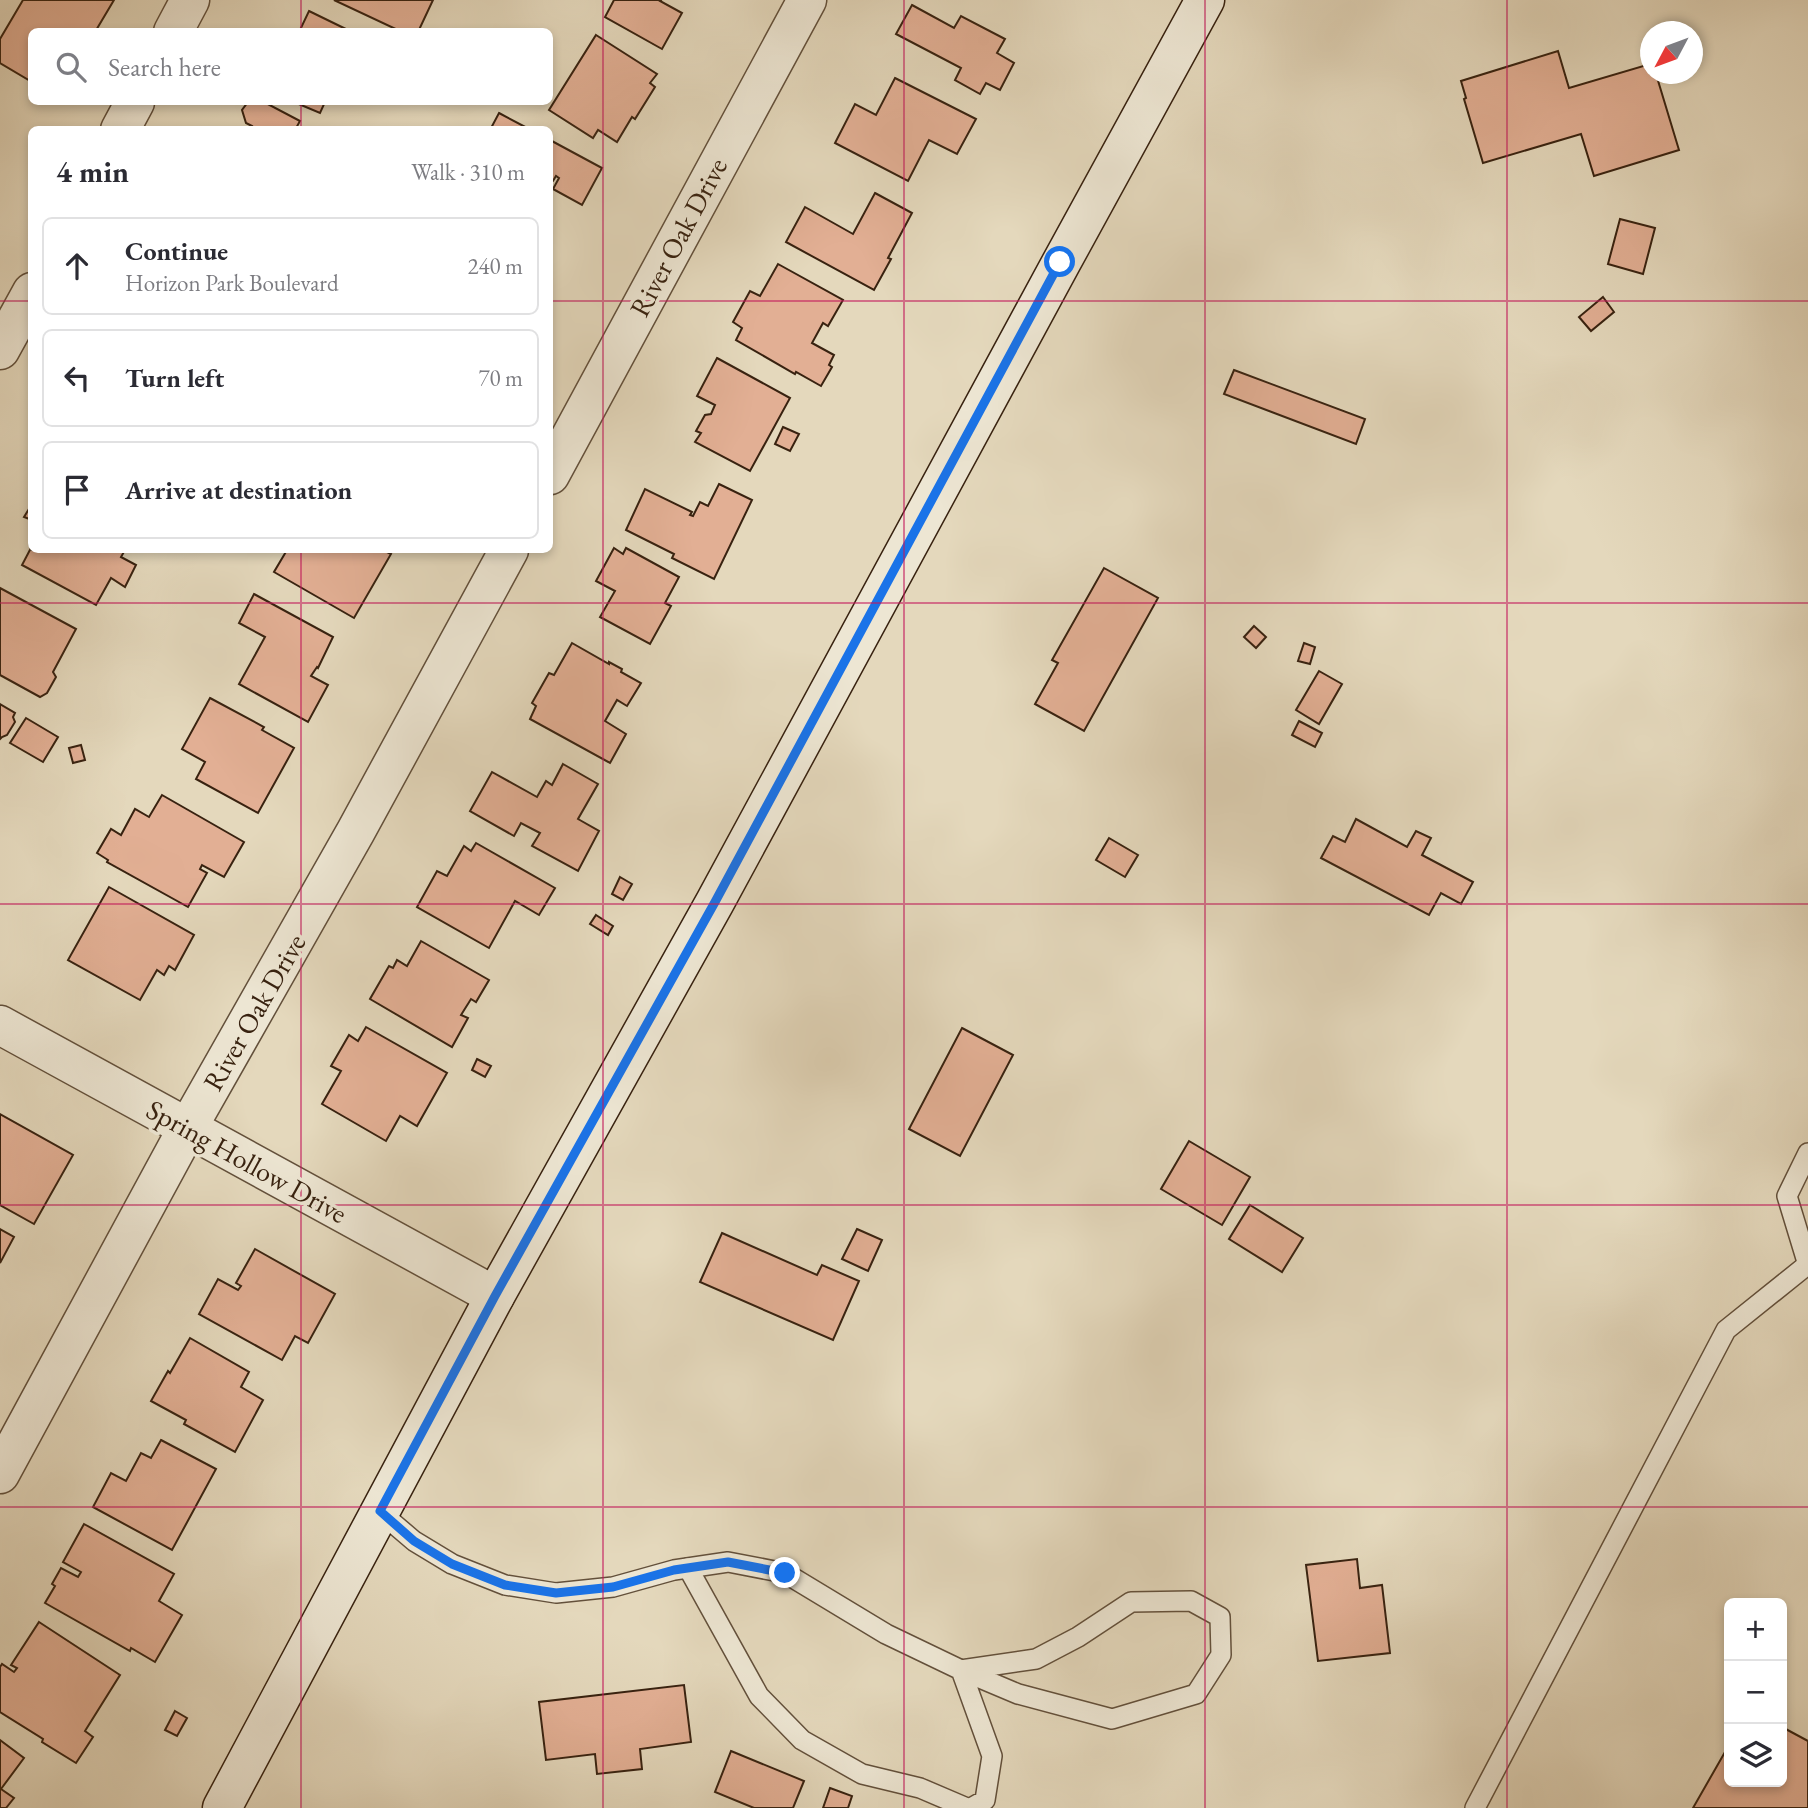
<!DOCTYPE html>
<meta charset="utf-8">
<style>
:root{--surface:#fff;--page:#f2f2f3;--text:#2b2b33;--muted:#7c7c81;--line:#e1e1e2}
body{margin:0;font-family:"EB Garamond",serif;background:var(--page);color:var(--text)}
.controls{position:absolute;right:21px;bottom:21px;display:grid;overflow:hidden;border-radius:10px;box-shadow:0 4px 10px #0003}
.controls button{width:63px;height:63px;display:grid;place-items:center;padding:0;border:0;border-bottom:2px solid var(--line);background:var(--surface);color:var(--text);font:35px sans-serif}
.compass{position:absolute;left:1640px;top:21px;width:63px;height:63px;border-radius:50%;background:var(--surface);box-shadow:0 4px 10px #0003;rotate:229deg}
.stop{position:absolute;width:21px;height:21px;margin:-16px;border:5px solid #1a73e8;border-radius:50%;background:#fff}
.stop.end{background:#1a73e8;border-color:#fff;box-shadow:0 2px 7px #0008}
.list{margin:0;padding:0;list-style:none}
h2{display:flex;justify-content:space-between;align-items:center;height:91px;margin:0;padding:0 28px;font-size:30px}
h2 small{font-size:23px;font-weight:400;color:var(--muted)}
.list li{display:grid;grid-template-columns:46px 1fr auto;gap:21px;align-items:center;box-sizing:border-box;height:98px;margin:0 14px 14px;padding:0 14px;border:2px solid var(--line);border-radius:10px}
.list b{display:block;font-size:26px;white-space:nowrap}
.list p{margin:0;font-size:23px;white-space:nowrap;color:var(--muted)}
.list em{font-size:23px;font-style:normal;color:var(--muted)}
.icon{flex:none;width:38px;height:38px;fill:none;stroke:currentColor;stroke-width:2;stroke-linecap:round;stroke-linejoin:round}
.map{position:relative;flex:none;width:1808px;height:1808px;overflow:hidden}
.search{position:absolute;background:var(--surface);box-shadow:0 4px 10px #0003;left:28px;top:28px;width:525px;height:77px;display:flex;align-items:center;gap:18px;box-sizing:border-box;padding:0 24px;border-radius:10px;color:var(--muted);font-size:26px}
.panel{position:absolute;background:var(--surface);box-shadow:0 4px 10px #0003;left:28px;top:126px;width:525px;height:427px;border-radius:10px}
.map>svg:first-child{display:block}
</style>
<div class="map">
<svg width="1808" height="1808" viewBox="0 0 1808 1808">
<rect width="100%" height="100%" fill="#e4d8bc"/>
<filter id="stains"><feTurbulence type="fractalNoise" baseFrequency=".00286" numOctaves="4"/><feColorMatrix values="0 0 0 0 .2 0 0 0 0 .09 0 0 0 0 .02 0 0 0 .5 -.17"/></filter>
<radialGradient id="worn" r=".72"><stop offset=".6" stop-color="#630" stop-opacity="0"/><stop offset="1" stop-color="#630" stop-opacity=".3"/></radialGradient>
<g fill="#e2af94" stroke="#382210" stroke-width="2">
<polygon points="23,0 114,0 95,32 32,32 32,82 0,63 0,39"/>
<polygon points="334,0 433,0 418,32 402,32"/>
<polygon points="614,0 661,0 660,1 682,13 662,49 605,17"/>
<polygon points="912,5 954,28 961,16 1005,39 997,53 1014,63 1000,90 986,83 980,94 955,80 961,68 896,34"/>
<polygon points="309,11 352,32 299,32"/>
<polygon points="596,35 657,74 650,83 655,87 635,119 632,117 617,142 598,130 593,138 549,110"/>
<polygon points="1558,51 1569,88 1650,64 1650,74 1656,74 1679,150 1594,176 1581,134 1483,163 1464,99 1466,98 1461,81"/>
<polygon points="895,78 976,119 957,154 929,140 908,181 835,143 855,104 876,115"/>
<polygon points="248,102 264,102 300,121 295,130 250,130 252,126 246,123 242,110"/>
<polygon points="294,102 325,102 320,113"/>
<polygon points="499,113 531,130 490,130"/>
<polygon points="550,140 602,168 582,205 553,189 559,178 556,176 553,181 550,182"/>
<polygon points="875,193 912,213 888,258 891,259 874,290 786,242 805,207 853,234"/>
<polygon points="1620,219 1655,228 1643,274 1608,264"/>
<polygon points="778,264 843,300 828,326 823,323 812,343 834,355 829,365 832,367 821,386 796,372 795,374 736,340 742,328 733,322 750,291 760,296"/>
<polygon points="1603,297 1614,312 1591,331 1579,317"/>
<polygon points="717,358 790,398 750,471 695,442 701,433 696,431 705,415 711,414 715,405 697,396"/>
<polygon points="1234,370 1365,419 1356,444 1224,394"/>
<polygon points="783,427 799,434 790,451 775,444"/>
<polygon points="719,484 752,500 714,579 672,558 674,554 626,530 645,489 692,512 690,515 693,516 700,502 708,506"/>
<polygon points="32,504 32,520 24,517"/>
<polygon points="32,546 32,550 125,550 121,557 136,565 125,587 111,578 96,605 22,565"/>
<polygon points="614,548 623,554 626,548 679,577 665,603 671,606 650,644 600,617 615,591 596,581"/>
<polygon points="287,550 383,550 391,554 354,618 274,572"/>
<polygon points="1104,568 1158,598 1084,731 1035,704 1058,663 1052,660"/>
<polygon points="0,588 76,629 53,672 56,677 47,693 40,697 0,675"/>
<polygon points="254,594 333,637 318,668 317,667 311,676 328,685 308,722 239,684 265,637 239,623"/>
<polygon points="1254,626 1266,637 1256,648 1244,637"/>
<polygon points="572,643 609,664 609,662 622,669 621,672 641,683 627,706 617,700 605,721 626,734 610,763 530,719 536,706 532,703 549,673 554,675"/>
<polygon points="1304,643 1315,647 1310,664 1298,661"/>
<polygon points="1319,671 1342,684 1319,724 1296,710"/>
<polygon points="210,698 264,727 262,730 294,748 258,813 196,779 205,762 182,749"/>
<polygon points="0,704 15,713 13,717 15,722 7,735 2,737 0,739"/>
<polygon points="26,718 58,737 43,762 10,743"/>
<polygon points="1299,721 1322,733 1315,747 1292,735"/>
<polygon points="81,745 85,760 73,763 69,748"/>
<polygon points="563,764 598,784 578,819 599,831 578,871 532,846 540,833 521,823 514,836 470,811 492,772 537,797 546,781 552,785"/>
<polygon points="162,795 244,842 224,877 202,865 200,869 207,873 188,907 107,862 108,860 97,853 111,829 121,835 135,809 149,817"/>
<polygon points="1356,819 1407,847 1416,831 1431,838 1422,855 1473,882 1461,904 1441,893 1429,915 1321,858 1333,836 1345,842"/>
<polygon points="1109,838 1138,855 1125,877 1096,860"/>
<polygon points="476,843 555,888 539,915 515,901 489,948 417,907 437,871 447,876 464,846 471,851"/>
<polygon points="620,877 632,884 623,900 612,894"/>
<polygon points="109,887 194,935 175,970 169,966 164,975 157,970 140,1000 68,960"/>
<polygon points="596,915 613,926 608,935 590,924"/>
<polygon points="421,941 489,980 476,1002 471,999 461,1015 468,1018 452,1047 370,999 389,966 393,968 397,960 407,966"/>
<polygon points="366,1027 447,1073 417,1126 400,1116 386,1141 322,1104 341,1071 331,1066 349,1035 358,1041"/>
<polygon points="962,1028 1013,1055 960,1156 909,1129"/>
<polygon points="477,1059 491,1066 485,1077 472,1070"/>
<polygon points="0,1114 73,1155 34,1224 0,1205"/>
<polygon points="1189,1141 1250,1177 1222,1225 1161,1189"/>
<polygon points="1250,1205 1303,1238 1282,1272 1229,1239"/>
<polygon points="0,1229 14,1237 0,1263"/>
<polygon points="857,1229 882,1240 868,1271 842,1259"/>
<polygon points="722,1233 817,1275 822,1265 859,1281 833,1340 700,1282"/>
<polygon points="255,1249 335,1294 308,1343 295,1336 282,1360 199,1314 218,1279 238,1290 241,1286 236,1283"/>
<polygon points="190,1338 249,1372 241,1387 263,1400 235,1452 184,1424 186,1420 151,1401 168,1371 170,1373"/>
<polygon points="161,1440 216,1469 172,1550 93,1507 111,1473 126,1481 141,1453 151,1458"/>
<polygon points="84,1524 174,1574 159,1601 182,1615 155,1662 131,1648 130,1651 45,1603 55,1586 52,1584 61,1568 78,1577 81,1572 63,1562"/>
<polygon points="1357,1559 1360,1588 1382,1585 1390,1653 1318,1661 1306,1565"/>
<polygon points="39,1622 120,1675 85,1731 93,1737 76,1763 42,1742 43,1739 0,1712 0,1667 2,1664 14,1672 17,1668 11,1665"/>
<polygon points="684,1685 691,1742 640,1749 642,1769 597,1774 595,1754 546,1760 539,1702"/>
<polygon points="175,1711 187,1718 177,1736 165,1730"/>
<polygon points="1782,1727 1808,1741 1808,1808 1693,1808 1729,1745 1729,1782 1782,1782"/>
<polygon points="0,1740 24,1758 1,1789 14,1798 6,1808 0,1808"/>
<polygon points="731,1751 804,1781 793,1808 754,1808 715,1792"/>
<polygon points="830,1788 852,1796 848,1808 823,1808"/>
</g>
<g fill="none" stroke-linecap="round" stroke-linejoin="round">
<g stroke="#63503b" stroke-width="22">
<g id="lane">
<polyline points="1808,1153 1787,1196 1808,1265"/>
<polyline points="380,1512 414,1541 452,1564 505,1585 556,1593 613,1587 674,1570 728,1562 785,1573 886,1634 961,1670 1018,1694 1112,1719 1196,1694 1221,1655 1220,1617 1191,1601 1131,1602 1078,1637 1036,1659 961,1670 992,1756 985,1800 971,1808"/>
<polyline points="688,1568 759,1696 802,1740 862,1774 920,1788 967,1808"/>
<polyline points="1475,1808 1726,1330 1807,1265"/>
</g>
</g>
<g stroke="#63503b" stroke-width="41">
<g id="street">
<polyline points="173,32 190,0"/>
<polyline points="120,130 135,102"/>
<polyline points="0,350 32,292"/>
<polyline points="550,475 807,0"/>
<polyline points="0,1025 495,1296"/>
<polyline points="0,1474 187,1129 356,831 509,550"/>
</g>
</g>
<g stroke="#382210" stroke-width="41">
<polyline id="secondary" points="222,1808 495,1296 715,902 1061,263 1205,0"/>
</g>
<use href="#lane" stroke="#ede6d3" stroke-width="19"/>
<use href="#street" stroke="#ede6d3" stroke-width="38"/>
<use href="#secondary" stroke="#ede6d3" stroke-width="38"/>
</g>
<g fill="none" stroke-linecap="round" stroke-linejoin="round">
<polyline stroke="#1a73e8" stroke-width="9" points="785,1573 728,1562 674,1570 613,1587 556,1593 505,1585 452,1564 414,1541 380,1511 495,1296 715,902 1060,262"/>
</g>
<path fill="none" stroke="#c2185b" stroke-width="2" stroke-opacity="0.55" d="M301 0V32M603 0V1808M904 0V1808M1205 0V1808M1507 0V1808M301 102V130M0 301H32M550 301H1808M301 550V1808M0 603H1808M0 904H1808M0 1205H1808M0 1507H1808"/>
<g text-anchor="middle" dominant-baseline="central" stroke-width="7" stroke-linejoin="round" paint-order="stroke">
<g font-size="28" fill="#382210" stroke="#ede6d3">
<text transform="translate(678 237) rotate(-62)">River Oak Drive</text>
<text transform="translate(254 1012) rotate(-60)">River Oak Drive</text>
<text transform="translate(247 1161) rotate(29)">Spring Hollow Drive</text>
</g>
</g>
<rect width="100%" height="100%" filter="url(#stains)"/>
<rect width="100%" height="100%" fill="url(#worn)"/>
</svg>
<div class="controls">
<button>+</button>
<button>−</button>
<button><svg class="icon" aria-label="layers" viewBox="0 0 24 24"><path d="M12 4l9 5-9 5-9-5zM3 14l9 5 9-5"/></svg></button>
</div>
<svg class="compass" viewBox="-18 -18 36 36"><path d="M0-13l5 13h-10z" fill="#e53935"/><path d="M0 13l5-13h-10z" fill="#7c7c81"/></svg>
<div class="stop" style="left:1060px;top:262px"></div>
<div class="stop end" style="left:785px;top:1573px"></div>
<div class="search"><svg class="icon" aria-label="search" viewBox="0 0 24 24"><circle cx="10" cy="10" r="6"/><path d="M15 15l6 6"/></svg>Search here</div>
<section class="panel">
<h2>4 min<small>Walk · 310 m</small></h2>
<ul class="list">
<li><svg class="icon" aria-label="ahead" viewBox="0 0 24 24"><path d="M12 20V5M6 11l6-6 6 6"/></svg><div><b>Continue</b><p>Horizon Park Boulevard</p></div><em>240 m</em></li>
<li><svg class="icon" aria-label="left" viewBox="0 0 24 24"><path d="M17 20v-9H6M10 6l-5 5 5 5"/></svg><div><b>Turn left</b></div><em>70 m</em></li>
<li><svg class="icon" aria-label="arrive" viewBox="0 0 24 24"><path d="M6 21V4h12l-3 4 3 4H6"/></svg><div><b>Arrive at destination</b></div></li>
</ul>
</section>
</div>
